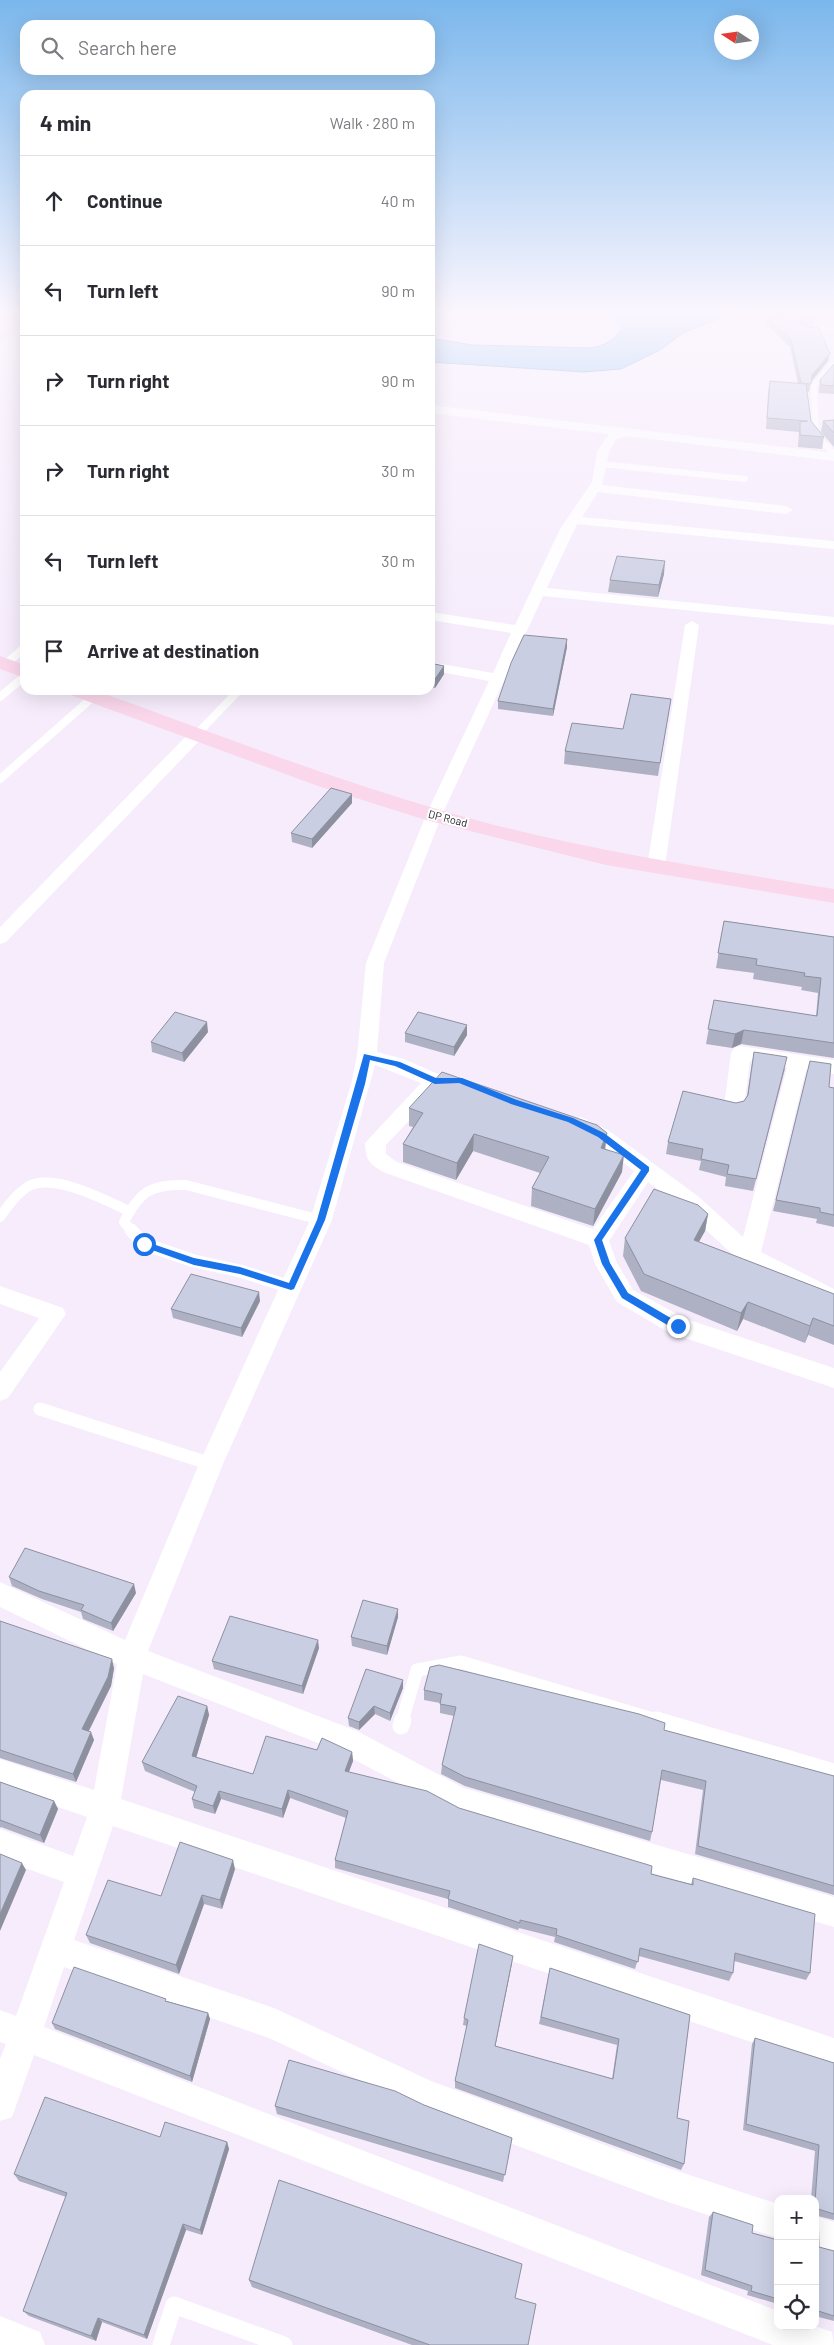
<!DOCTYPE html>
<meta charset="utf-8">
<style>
:root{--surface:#fff;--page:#f7f7f7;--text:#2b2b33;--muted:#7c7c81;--line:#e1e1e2}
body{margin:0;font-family:Barlow,sans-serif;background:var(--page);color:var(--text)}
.controls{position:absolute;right:15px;bottom:15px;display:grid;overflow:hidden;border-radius:10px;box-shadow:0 5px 20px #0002}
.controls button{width:45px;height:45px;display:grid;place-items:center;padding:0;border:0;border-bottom:1px solid var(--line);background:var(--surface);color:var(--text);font:25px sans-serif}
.compass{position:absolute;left:714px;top:15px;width:45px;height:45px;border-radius:50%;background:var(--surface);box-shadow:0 5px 20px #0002;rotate:282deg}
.stop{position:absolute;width:15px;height:15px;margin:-11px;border:4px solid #1a73e8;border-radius:50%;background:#fff}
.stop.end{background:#1a73e8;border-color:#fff;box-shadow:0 1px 5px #0008}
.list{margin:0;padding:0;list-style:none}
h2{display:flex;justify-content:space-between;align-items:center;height:65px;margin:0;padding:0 20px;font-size:21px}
h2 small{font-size:16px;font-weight:400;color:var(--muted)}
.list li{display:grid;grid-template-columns:32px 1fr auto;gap:15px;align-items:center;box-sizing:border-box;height:90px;padding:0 20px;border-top:1px solid var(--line)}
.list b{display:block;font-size:19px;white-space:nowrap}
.list em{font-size:16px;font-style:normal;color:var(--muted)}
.icon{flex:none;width:28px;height:28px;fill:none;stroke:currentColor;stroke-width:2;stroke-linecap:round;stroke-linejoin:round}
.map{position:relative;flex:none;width:834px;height:2345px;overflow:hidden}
.search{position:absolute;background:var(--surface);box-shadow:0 5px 20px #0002;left:20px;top:20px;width:415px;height:55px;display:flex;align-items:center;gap:12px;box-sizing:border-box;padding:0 18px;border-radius:15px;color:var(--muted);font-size:19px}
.panel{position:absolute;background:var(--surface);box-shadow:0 5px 20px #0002;left:20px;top:90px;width:415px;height:605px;border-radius:15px}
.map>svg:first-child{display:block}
</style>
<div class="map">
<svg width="834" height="2345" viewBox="0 0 834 2345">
<rect width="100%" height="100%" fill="#f6ecfc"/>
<path fill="#78bcf1" stroke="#5e8cb4" d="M608 310H762L739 311 683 333 660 350 621 369 584 372 430 362V338L473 345 591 348C605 345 614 341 622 328Z"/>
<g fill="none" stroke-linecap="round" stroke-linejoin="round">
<g stroke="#fff" stroke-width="6">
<polyline points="834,362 814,386 816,435 834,454"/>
<polyline points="601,464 745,479"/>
<polyline points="430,523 432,523"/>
</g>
<g stroke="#fff" stroke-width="8">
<polyline points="6,664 25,647"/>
<polyline points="0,697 25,676"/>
<polyline points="197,734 239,690"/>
<polyline points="0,779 93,697"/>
</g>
<g stroke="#fff" stroke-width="10">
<path d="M0 1217C8 1206 17 1193 29 1186 55 1173 105 1200 129 1211"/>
<path d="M132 1231 124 1222C140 1191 151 1184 186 1185L321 1220"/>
</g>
<g stroke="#fff" stroke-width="13">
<polyline points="131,1230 144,1244 194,1261 240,1271 291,1287"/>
<polyline points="40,1409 211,1464"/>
<polyline points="402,1721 417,1670 461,1662 660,1721"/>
</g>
<g stroke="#fff" stroke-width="17">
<polyline points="656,1720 834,1772"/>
<polyline points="401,1726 403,1720"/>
<polyline points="161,2345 174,2305 284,2345"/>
</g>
<g fill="#fff" fill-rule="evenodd">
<polygon points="834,326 834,332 805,333 800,330 805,327"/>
<path d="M430 405 834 453V461L626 436 616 439 609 452 602 485 786 506 793 510 786 514 598 492 582 517 834 541V549L577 524 547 588 834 617V625L543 596 442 815 384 963 377 1052 404 1059 438 1074 458 1076 461 1081 458 1086 440 1088 386 1145V1154L397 1162 593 1229 634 1171 594 1140 574 1129 571 1124 574 1119 581 1117 608 1130 699 1197 743 1237 787 1067 750 1061 744 1106 741 1111 734 1113 727 1111 724 1106 731 1053 734 1048 741 1046 834 1060V1074L806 1070 761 1252 834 1289V1308L741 1262 683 1209 648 1182 609 1241 617 1263 633 1290 686 1319 834 1368V1388L670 1333 617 1302 595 1264 589 1245 383 1172C368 1162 366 1161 365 1143L421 1083 375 1065 332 1220 223 1464 148 1651 357 1731 464 1788 834 1897V1927L459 1815 338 1751 143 1674 121 1799 834 2038V2070L113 1826 74 1940 274 2008 431 2081 659 2165 778 2204V2238L659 2199 425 2111 269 2038 64 1967 44 2027 778 2311V2326H815L832 2332 834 2345H773L34 2055 12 2117 0 2121V2059L6 2044 0 2042V2010L16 2016 64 1882 0 1859V1829L73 1856 87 1817 0 1787V1759L94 1790 117 1664 0 1607V1582L125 1640 199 1464 310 1220 351 1084 357 1056 366 963 426 815 489 681 430 670V662L493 673 511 633 430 620V612L515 625 560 529 592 482 597 452 609 434 430 413Z"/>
<polygon points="692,621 699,625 665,867 662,871 650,871 647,867 685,625"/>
<polygon points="197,729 203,731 205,734 203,737 6,942 0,944 0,927 191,731"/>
<polygon points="0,1286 63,1308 66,1314 8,1398 0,1401 0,1372 39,1318 0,1304"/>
<polygon points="815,2216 834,2222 834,2256 815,2250"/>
<polygon points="0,2316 40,2332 45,2345 0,2345"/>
</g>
<g fill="#fbd7eb" fill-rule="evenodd">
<polygon points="25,317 25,327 0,342 0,332"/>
<polygon points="0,656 25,665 25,678 0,669"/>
<path d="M65 690H94C209 731 323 776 440 810 569 848 702 867 834 889V903L606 865 426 820 318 786 68 694Z"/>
</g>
</g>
<g fill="#aeb1c3">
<polygon points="775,310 811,310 814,317 813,325 804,326 828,361 811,382 809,392 807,392 811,421 824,437 822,449 798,447 799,432 766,429 768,392 770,381 798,384 790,347 765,323 766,316 775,317 774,314"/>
<polygon points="834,364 834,394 819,393 819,388 820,380"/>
<polygon points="834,420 834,447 821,432 823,421"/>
<polygon points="664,574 658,597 608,592 610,580"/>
<polygon points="567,647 553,716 498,709 498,701"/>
<polygon points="430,663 444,666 444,674 435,688 430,687"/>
<polygon points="671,699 658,776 564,764 565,751 623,729"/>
<polygon points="352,794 352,803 312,848 292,842 291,833"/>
<polygon points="724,921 834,937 834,1058 741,1044 732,1048 706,1044 714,1000 816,1016 818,993 801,990 802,987 753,979 754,973 716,968"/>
<polygon points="208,1032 184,1062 152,1052 151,1042"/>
<polygon points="405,1033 467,1035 454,1056 405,1042"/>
<polygon points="754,1052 785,1069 753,1191 725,1186 726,1177 699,1170 701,1161 666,1154 668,1142 736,1103 744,1101 747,1096 752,1063"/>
<polygon points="810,1061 829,1087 834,1088 834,1227 816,1223 817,1219 773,1211"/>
<polygon points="409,1108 605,1149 622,1172 593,1226 531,1206 532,1188 540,1173 473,1151 456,1180 403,1162 403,1144 413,1127 409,1126"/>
<polygon points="708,1214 705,1231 699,1242 834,1294 834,1345 808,1335 805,1343 743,1319 737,1331 641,1291 623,1256 625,1238"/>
<polygon points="260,1301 242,1337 173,1318 171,1309"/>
<polygon points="9,1577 136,1593 113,1631 83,1619 81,1612 42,1599 12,1586"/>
<polygon points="398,1617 387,1655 352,1646 351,1637"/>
<polygon points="0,1621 114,1668 111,1686 89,1731 94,1740 76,1782 0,1758"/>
<polygon points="319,1648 303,1694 214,1669 212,1661"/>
<polygon points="403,1680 403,1688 390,1721 375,1714 359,1730 349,1726 348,1718"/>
<polygon points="424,1690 664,1730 834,1776 834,1895 695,1854 703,1790 661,1780 652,1832 650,1841 465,1786 441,1774 442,1765 454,1716 440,1713 440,1703 424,1700"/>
<polygon points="207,1706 209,1715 196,1757 253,1774 317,1750 352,1752 353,1761 349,1772 651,1874 691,1884 693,1878 810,1973 806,1980 734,1961 733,1973 729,1981 639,1956 635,1969 554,1942 555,1937 519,1928 518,1930 448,1907 448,1899 335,1868 335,1860 346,1818 290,1798 283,1818 221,1799 215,1814 194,1808 192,1799 195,1792 145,1771 142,1762"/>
<polygon points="0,1782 54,1801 58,1809 44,1843 1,1827 0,1828"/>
<polygon points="235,1869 222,1909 204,1904 179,1974 90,1943 86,1935 161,1896"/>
<polygon points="512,1963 495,2046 612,2079 617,2045 539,2024 550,1968 690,2015 677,2118 684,2164 681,2170 455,2088 455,2081 467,2026 463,2025 464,2018"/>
<polygon points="167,2001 208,2013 210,2019 192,2082 55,2029 52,2023"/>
<polygon points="755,2038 834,2063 834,2220 818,2216 819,2247 834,2251 834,2321 815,2316 815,2199 811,2199 815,2151 743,2130 752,2044"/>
<polygon points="424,2105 512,2138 503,2182 277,2114 275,2106"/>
<polygon points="160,2137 227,2142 229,2149 202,2235 186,2230 147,2339 102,2322 96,2341 29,2316 23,2311 66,2197 19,2181 14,2174"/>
<polygon points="713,2212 752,2233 778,2240 778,2304 747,2295 748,2291 701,2275 709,2217"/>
<polygon points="249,2280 515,2298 528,2345 412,2345 252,2287"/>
</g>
<g fill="#8d909f">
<polygon points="805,318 804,325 798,331 799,323"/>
<polygon points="830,353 828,361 810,383 812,375"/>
<polygon points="665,561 664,574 658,597 659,585"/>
<polygon points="567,639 567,647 553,716 553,709"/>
<polygon points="444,666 444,674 435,688 435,679"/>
<polygon points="352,794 352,803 312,848 312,839"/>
<polygon points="207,1022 208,1032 184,1062 182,1053"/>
<polygon points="467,1025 467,1035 454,1056 454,1047"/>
<polygon points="744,1030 741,1044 732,1048 735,1034"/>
<polygon points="607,1133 605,1151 601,1148"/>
<polygon points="474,1134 473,1151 456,1180 457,1163"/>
<polygon points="624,1155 622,1172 593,1226 595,1209"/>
<polygon points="708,1214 705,1231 690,1257 694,1240"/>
<polygon points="259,1292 260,1301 242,1337 241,1328"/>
<polygon points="748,1302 743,1319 737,1331 741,1313"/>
<polygon points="813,1318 808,1335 805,1343 810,1326"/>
<polygon points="134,1584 136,1593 113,1631 111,1623"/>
<polygon points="398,1609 398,1617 387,1655 387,1646"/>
<polygon points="318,1640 319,1648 303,1694 302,1686"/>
<polygon points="112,1659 114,1668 111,1686 85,1738 82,1729"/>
<polygon points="403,1680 403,1688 390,1721 390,1713"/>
<polygon points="207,1706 209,1715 194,1765 192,1756"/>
<polygon points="374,1706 375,1714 359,1730 359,1722"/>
<polygon points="91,1732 94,1740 76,1782 73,1774"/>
<polygon points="352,1752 353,1761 346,1779 345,1771"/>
<polygon points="288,1790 290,1798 283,1818 282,1809"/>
<polygon points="219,1791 221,1799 215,1814 213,1806"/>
<polygon points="54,1801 58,1809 44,1843 40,1835"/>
<polygon points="233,1860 235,1869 222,1909 220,1900"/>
<polygon points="22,1863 26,1870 0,1931 0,1914"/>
<polygon points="202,1895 204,1904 179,1974 176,1965"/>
<polygon points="513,1956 512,1963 494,2053 495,2046"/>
<polygon points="208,2013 210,2019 192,2082 190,2076"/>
<polygon points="227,2142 229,2149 202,2235 200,2230"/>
<polygon points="183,2224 186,2230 147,2339 144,2335"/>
<polygon points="98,2318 102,2322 96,2341 91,2336"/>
</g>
<g fill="#cacee3" stroke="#8d909f">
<polygon points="776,310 811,310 814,317 805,318 799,323 806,327 818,327 830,353 812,375 811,384 801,383 791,340 766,316 779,317"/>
<polygon points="834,364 834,386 821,385 820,380"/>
<polygon points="770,381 806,384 811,421 824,437 800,435 800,422 808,421 767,418"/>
<polygon points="834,420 834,433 823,421"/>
<polygon points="617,556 665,561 659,585 610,580"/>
<polygon points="524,635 567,639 553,709 498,701 511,663"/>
<polygon points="430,663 444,666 435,679 430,679"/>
<polygon points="631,694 671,699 660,763 565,751 572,723 623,729"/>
<polygon points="331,788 352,794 312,839 291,833"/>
<polygon points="724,921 834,937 834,1043 744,1030 735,1034 708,1029 714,1000 817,1016 821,978 804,976 805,973 756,965 757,959 718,953"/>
<polygon points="175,1012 207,1022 182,1053 151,1042"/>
<polygon points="418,1012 467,1025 454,1047 405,1033"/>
<polygon points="754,1052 787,1057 756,1179 727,1174 729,1165 701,1159 703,1149 668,1142 683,1091 736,1103 744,1101 748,1095"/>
<polygon points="810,1061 831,1064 829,1087 834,1088 834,1215 820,1212 820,1208 776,1200"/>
<polygon points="442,1072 597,1125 607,1133 601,1148 624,1155 595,1209 532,1188 549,1157 474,1134 457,1163 403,1144 423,1113 409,1108"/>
<polygon points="654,1189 698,1205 708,1214 694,1240 834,1294 834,1326 813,1318 810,1326 748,1302 741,1313 644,1274 625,1238"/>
<polygon points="191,1274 259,1292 241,1328 171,1309"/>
<polygon points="25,1548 134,1584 111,1623 81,1610 84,1605 39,1591 9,1577"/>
<polygon points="363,1600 398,1609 387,1646 351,1637"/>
<polygon points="230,1616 318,1640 302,1686 212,1661"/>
<polygon points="0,1621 112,1659 108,1677 82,1729 91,1732 73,1774 0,1750"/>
<polygon points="439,1665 639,1714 665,1723 664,1730 834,1776 834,1886 698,1846 706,1781 662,1770 652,1832 465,1777 442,1765 456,1707 440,1704 442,1694 424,1690 430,1667"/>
<polygon points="366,1669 403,1680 390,1713 374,1706 359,1722 348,1718"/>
<polygon points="178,1696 207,1706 192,1756 253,1774 266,1736 317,1750 322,1738 352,1752 345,1771 427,1791 459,1808 652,1866 651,1874 693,1885 693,1878 815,1914 810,1973 735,1953 733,1973 640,1948 638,1962 556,1935 557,1929 520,1920 520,1923 448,1899 450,1891 335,1860 348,1811 288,1790 282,1809 219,1791 213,1806 192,1799 197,1786 142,1762"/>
<polygon points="0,1782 54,1801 40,1835 0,1820"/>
<polygon points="180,1842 233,1860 220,1900 202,1895 176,1965 86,1935 108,1880 161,1896"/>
<polygon points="0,1854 22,1863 0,1914"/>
<polygon points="479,1944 513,1956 495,2046 613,2079 619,2039 541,2017 550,1968 690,2015 677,2118 689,2121 684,2164 455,2081 468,2020 464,2018"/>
<polygon points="74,1967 166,1999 165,2001 208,2013 190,2076 52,2023"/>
<polygon points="755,2038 834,2063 834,2214 818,2209 819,2247 834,2251 834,2316 815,2310 815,2202 819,2145 746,2124"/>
<polygon points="289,2060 395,2091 424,2105 512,2138 505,2175 275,2106"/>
<polygon points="45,2097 160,2137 165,2122 227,2142 200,2230 183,2224 144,2335 98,2318 91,2336 23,2311 67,2193 14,2174"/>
<polygon points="279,2180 522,2264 515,2298 536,2304 528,2345 430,2345 249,2280"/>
<polygon points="713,2212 753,2225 752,2233 778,2240 778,2299 751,2291 752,2286 705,2270"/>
</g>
<linearGradient id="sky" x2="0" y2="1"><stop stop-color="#7bb7ec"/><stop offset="0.49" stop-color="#fbf6fe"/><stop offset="1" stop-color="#fbf6fe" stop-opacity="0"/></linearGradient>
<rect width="834" height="638" fill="url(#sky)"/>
<polygon fill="#1a73e8" points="364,1054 400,1062 436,1078 462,1078 517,1100 573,1118 604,1133 649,1167 649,1171 602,1240 610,1263 628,1293 681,1324 681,1329 674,1329 622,1298 602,1264 594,1240 641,1170 598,1137 568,1122 511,1104 459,1083 435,1084 395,1066 370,1060 365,1084 325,1220 294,1289 291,1290 240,1274 194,1265 141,1246 141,1242 144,1241 194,1258 240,1267 289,1283 317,1220"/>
<g text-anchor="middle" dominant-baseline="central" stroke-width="4" stroke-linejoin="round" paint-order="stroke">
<g font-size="11" fill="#211d24" stroke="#fff">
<text transform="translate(448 818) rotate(14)">DP Road</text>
</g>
</g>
</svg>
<div class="controls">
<button>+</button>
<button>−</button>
<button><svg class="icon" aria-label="locate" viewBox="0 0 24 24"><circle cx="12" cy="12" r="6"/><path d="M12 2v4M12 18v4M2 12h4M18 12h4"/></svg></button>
</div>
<svg class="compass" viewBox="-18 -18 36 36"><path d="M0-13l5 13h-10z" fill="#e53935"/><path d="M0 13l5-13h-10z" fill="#7c7c81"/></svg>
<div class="stop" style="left:144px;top:1244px"></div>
<div class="stop end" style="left:678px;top:1326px"></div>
<div class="search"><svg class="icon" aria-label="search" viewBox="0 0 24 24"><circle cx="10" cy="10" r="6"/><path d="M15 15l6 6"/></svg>Search here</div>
<section class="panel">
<h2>4 min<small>Walk · 280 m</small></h2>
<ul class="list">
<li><svg class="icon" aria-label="ahead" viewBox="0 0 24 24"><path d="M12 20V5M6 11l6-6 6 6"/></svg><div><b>Continue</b></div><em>40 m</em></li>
<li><svg class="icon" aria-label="left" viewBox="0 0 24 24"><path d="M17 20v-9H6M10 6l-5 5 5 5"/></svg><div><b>Turn left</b></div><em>90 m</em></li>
<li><svg class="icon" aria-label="right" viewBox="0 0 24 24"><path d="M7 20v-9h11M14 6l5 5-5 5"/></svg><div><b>Turn right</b></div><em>90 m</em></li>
<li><svg class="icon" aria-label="right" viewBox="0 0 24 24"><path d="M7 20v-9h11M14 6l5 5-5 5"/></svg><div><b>Turn right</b></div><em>30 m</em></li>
<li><svg class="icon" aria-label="left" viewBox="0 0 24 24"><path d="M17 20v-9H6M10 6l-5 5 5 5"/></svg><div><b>Turn left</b></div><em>30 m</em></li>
<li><svg class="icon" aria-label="arrive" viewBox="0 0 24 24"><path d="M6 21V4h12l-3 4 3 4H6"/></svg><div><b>Arrive at destination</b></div></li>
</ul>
</section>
</div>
